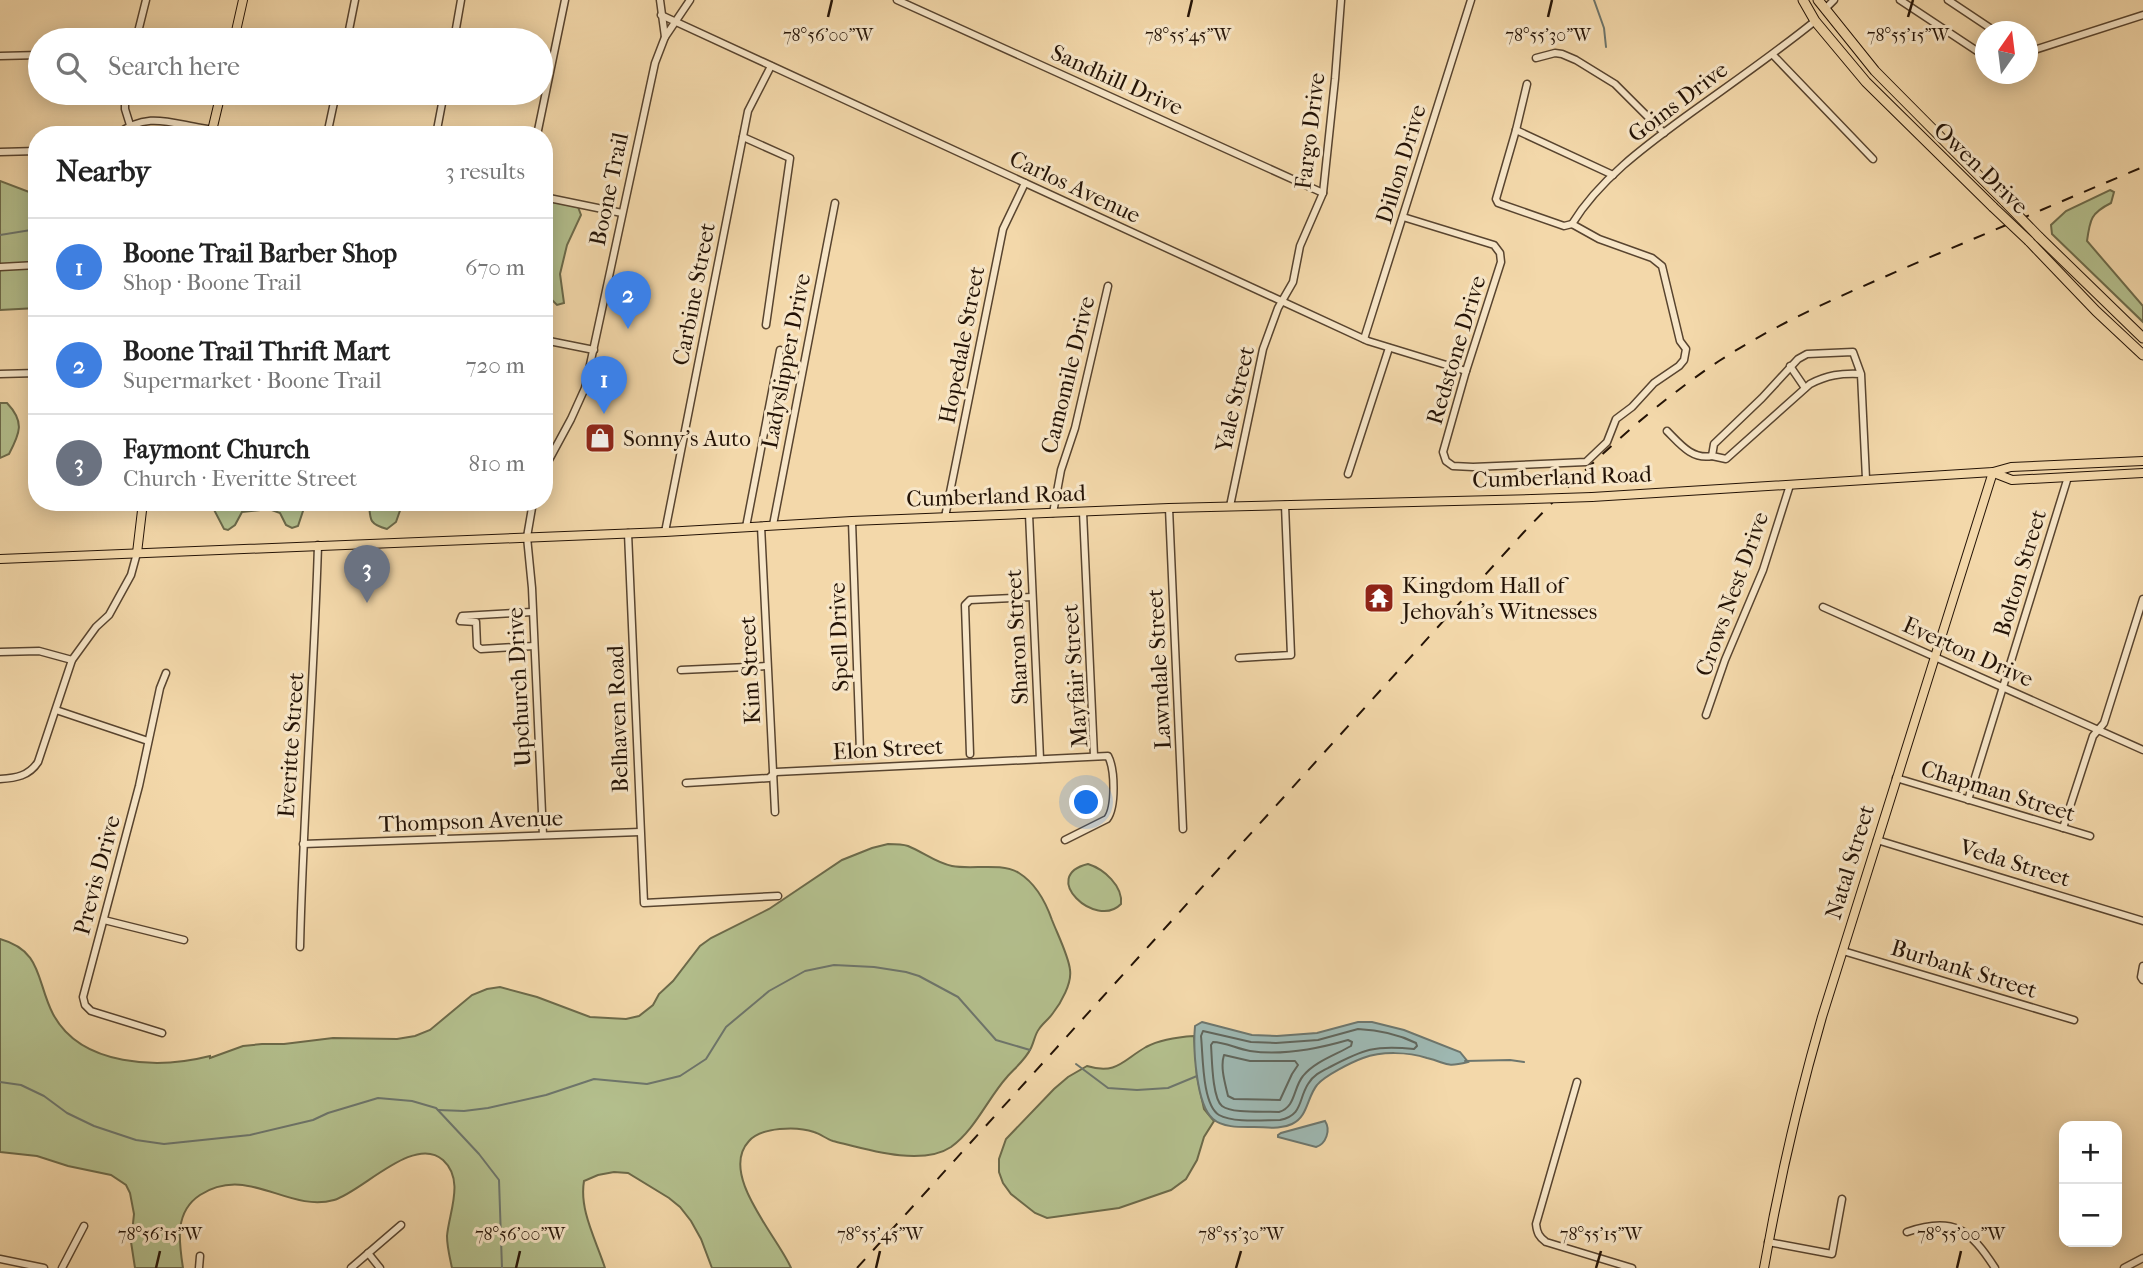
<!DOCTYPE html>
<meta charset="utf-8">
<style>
:root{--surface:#fff;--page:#f2f2f2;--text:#222;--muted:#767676;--line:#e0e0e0;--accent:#0f766e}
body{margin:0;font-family:"IM FELL French Canon",serif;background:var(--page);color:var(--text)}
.controls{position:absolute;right:21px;bottom:21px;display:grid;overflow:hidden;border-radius:14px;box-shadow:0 4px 18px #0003}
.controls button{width:63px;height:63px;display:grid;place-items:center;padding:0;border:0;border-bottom:2px solid var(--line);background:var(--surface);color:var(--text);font:35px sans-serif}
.compass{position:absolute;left:1975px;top:21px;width:63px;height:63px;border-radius:50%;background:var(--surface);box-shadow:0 4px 18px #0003;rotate:14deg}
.you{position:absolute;left:1087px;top:803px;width:24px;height:24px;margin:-18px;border:5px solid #fff;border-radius:50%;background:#1a73e8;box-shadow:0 0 0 10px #1a73e833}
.badge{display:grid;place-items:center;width:46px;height:46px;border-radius:50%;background:var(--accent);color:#fff;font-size:23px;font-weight:700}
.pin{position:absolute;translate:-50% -58px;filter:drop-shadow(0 2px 4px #0008)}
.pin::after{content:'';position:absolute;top:37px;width:24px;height:21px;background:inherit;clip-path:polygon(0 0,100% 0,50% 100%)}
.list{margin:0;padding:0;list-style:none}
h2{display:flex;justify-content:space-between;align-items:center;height:91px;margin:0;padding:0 28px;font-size:30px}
h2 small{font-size:23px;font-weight:400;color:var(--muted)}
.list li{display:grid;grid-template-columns:46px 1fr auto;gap:21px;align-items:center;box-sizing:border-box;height:98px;padding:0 28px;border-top:2px solid var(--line)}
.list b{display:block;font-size:26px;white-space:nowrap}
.list p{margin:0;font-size:23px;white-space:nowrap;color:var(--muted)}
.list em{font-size:23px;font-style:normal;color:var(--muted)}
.icon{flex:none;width:38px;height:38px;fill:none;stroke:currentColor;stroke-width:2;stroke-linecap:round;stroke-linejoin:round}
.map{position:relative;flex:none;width:2143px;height:1268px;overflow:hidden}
.search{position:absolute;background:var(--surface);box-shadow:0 4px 18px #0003;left:28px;top:28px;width:525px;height:77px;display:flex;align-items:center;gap:18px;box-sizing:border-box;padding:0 24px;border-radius:38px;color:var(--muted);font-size:26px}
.panel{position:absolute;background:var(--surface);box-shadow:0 4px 18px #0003;left:28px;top:126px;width:525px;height:385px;border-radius:28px}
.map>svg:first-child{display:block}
</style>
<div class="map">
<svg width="2143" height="1268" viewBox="0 0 2143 1268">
<rect width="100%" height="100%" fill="#f3d8aa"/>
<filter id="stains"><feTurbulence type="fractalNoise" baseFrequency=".00286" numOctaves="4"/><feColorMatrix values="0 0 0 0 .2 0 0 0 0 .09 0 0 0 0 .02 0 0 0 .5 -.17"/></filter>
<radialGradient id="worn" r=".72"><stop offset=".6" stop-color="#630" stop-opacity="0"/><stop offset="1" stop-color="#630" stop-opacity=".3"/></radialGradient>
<g fill="#b4c08e" stroke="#6c6a4a" stroke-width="2">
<polygon points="0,181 37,195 37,308 0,310"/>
<path d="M2110 190 2114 192 2111 203C2091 213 2090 219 2087 241L2143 306V322L2052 234 2051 225 2066 211Z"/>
<polygon points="544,200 578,207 581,215 567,245 560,274 564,303 557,305 551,299 544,285"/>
<path d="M0 403H7C25 422 20 433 9 454L0 458Z"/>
<polygon points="210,502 306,502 298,526 292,528 286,525 280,513 269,509 242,512 235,525 228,530 224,529"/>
<path d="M369 502H403L396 522 387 529C369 524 370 520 369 502Z"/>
<path d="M888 844C894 844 902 844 908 846 923 852 936 863 952 866 973 870 1000 862 1019 873 1035 883 1046 903 1052 920 1057 933 1069 957 1070 970 1072 983 1061 1003 1053 1013 1049 1019 1043 1023 1039 1029 1035 1034 1034 1042 1031 1048 1026 1059 1015 1068 1007 1077 988 1098 975 1130 951 1147 921 1167 865 1149 833 1141 826 1139 821 1134 814 1132 797 1126 761 1127 749 1141 718 1174 778 1237 791 1268H712L701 1239 691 1221 680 1207 669 1198 628 1173 614 1172 598 1175 584 1181C579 1210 596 1240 605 1268H452C450 1258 447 1247 447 1236 449 1212 465 1180 443 1160 414 1134 362 1192 334 1200 288 1213 248 1164 200 1195 174 1212 179 1242 183 1268H135L131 1242 134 1214 130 1193 126 1185 111 1175 68 1166 37 1156 0 1152V939C43 951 36 981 53 1014 81 1067 159 1069 210 1056V1058L243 1046 262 1044H284L333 1038 397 1039 415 1036 430 1030 472 995 487 989 500 987 537 997 590 1017 626 1019 639 1016 653 1005 659 994 673 981 700 946 711 938 769 909 842 860 872 848Z"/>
<path d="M1088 864C1104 869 1123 886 1121 904 1096 930 1038 876 1088 864Z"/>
<path d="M1194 1036 1197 1076 1204 1109 1214 1121 1204 1137 1197 1160 1186 1179 1171 1190 1119 1208 1047 1218 1035 1213 1011 1194 1003 1183 999 1172V1159L1006 1139 1054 1089 1068 1077 1087 1066C1117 1075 1123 1060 1146 1047 1161 1039 1178 1037 1194 1036Z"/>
</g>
<g fill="#9eb8b2" stroke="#6d766d" stroke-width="2">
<path d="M1202 1022 1252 1035 1277 1036 1317 1033 1358 1022H1372L1404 1030 1460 1052 1468 1062C1444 1068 1448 1063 1427 1058 1408 1052 1382 1051 1363 1058 1352 1062 1324 1076 1317 1085 1307 1097 1308 1117 1292 1124 1280 1130 1266 1127 1254 1127 1242 1127 1223 1128 1213 1119 1196 1105 1193 1048 1195 1026Z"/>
<path d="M1325 1121C1331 1130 1326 1144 1316 1147L1278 1137V1135L1281 1133Z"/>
</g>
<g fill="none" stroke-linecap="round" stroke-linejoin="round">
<g stroke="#61665c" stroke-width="2">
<path d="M1358 1029C1378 1030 1398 1034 1416 1043L1417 1046 1414 1049C1375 1045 1364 1049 1330 1067 1322 1071 1313 1075 1308 1084 1298 1100 1303 1115 1280 1120 1264 1120 1233 1123 1219 1115 1202 1105 1203 1054 1201 1036L1203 1031 1251 1042 1276 1043 1318 1040Z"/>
<path d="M1348 1040 1352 1042 1351 1046C1335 1055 1314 1062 1303 1076 1293 1088 1296 1107 1279 1112 1265 1111 1232 1114 1222 1106 1212 1098 1212 1057 1211 1045L1213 1042C1225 1042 1237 1049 1250 1051 1283 1056 1317 1049 1348 1040Z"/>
<path d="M1224 1055 1250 1061H1295L1298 1065 1292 1074 1280 1100 1234 1099 1228 1096C1225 1083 1220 1067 1224 1055Z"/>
</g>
<g stroke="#6d766d" stroke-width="2">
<polyline points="1594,0 1604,28 1606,47"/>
<polyline points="0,235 37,229"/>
<polyline points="1465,1061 1510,1060 1524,1062"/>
<polyline points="1076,1064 1108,1088 1137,1090 1168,1088 1197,1076"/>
<polyline points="0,1082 21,1085 44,1096 67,1113 94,1126 136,1140 164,1144 250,1135 313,1120 328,1113 378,1098 412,1101 436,1108 479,1154 499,1180 502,1268"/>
<polyline points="438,1110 464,1111 488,1108 546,1095 594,1079 647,1084 680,1076 706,1059 726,1027 769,991 805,971 834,965 874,967 906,972 919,976 958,997 996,1040 1030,1050"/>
</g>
<g stroke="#58442f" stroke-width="9">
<g id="minor">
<polyline points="660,0 665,37"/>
<polyline points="897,0 1323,193"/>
<polyline points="1900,0 1986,57"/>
<polyline points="1948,0 1996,32"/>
<polyline points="1825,9 1834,0"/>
<polyline points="661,15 1368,341 1466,371"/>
<polyline points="136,40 146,0"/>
<polyline points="347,40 355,0"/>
<polyline points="454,40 461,0"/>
<polyline points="2028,52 2143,15"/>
<polyline points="1773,55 1873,159"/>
<polyline points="0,56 40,55"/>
<polyline points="1536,58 1555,53 1562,54 1576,60 1615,84 1664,133"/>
<polyline points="1527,84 1516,130 1496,199 1498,203 1564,226 1572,224"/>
<polyline points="125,93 125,109 130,125"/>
<polyline points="1516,130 1613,175"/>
<path d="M116 135C146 112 167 122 201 128 214 130 227 132 240 135"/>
<polyline points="327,135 336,93"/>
<polyline points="436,135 444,93"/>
<polyline points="537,135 565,0"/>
<polyline points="743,137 790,158 766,325"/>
<polyline points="0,152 37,151"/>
<polyline points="544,197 622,213"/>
<polyline points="1403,217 1494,245 1500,253 1501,262 1466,371 1443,452 1446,461 1453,466 1473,467 1586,462 1607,442 1616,419 1632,407 1654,383 1679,366 1684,360 1686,349 1680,341 1662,266 1652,258 1599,239 1572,224"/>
<path d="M1572 224C1599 180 1644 147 1685 117 1729 85 1773 55 1815 21"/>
<polyline points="0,267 37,265"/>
<polyline points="1364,339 1471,0"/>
<polyline points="544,340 594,350"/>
<polyline points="1790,366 1805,388"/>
<polyline points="0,374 37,373"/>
<path d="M1861 374C1841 373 1827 375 1810 384L1726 459 1712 456 1714 444 1762 398 1798 359 1807 354 1853 352 1861 374 1866 479"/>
<path d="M1667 431C1680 444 1692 460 1712 456"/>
<polyline points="544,469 571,419 585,388 655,63 665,37 690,0"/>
<polyline points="1348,474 1389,348"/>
<polyline points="533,502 527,537 532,588 543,835"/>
<polyline points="1230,506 1263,349 1278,308 1293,282 1300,246 1323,193 1335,79 1341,0"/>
<polyline points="1169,508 1183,829"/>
<polyline points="1083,512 1094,756"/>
<polyline points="1053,513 1061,470 1075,428 1108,286"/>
<polyline points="1029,514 1040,759"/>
<polyline points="945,517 1003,229 1025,183"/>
<polyline points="852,521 860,752"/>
<polyline points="773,525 835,203"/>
<polyline points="761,526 775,812"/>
<polyline points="746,527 780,350"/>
<polyline points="665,532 748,111 771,66"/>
<polyline points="628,533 644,903 778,896"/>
<polyline points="1823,607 2143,750"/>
<polyline points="532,612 462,616 460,621 476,622 477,646 481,649 534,646"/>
<polyline points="0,652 39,651 72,660"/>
<polyline points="1239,658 1291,655 1285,505"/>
<polyline points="681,670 767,666"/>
<polyline points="56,710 148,741"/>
<polyline points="1706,715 1725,660 1763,570 1790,485"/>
<polyline points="970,754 965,605 970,600 1032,597"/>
<polyline points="1896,778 2090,836"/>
<path d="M0 779C16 778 29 776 38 762L72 660 96 627 109 615 131 575 137 553"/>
<path d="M686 783 769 778 776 772 1108 756C1115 769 1116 807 1107 819L1065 840"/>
<polyline points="1968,800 2068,477"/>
<polyline points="2063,828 2093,736 2104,723 2143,599"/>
<polyline points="1877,840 2143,921"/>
<polyline points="303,844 640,832"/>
<polyline points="104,920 184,940"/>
<path d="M300 947C303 813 314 680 318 545"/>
<polyline points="1843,951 2074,1020"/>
<polyline points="2143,966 2141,977 2143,980"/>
<polyline points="162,1033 91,1011 85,1005 83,997 139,786 160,688 166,673"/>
<path d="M1577 1082 1536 1224C1537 1233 1539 1237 1546 1242L1632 1268"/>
<path d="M1907 1232C1953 1216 1970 1229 1995 1268"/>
<polyline points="1768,1242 1832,1254 1842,1199"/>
<polyline points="368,1253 380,1268"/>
<polyline points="0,1259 44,1268"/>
<polyline points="62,1268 84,1226"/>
<polyline points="199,1268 200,1256"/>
<polyline points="351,1268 401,1225"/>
<polyline points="2124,1268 2143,1258"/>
</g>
</g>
<g stroke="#241306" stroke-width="10">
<g id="major">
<polyline points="234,40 243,0"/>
<polyline points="211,135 221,93"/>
<polyline points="1994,473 2012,480 2143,473"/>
<polyline points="1592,497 1993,472 2011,467 2143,461"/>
<polyline points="137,553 143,502"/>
<polyline points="0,559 665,532 852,521 1169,508 1532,499"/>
<path d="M1764 1268C1779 1183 1798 1100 1822 1017L1993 472"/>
</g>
</g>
<g stroke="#241306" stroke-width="11">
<g id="highway">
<polyline points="1803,0 1815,21 1866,82 1993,207"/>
<polyline points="1818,0 1875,71 2005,202"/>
<polyline points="2039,237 2143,338"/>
<polyline points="2029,241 2096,311 2143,355"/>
</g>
</g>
<use href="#minor" stroke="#f7e6c8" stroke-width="6"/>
<use href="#major" stroke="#f3d8aa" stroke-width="8"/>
<use href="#highway" stroke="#f3d8aa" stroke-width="9"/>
<path stroke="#241306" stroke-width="2" stroke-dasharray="12 12" stroke-linecap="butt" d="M857 1268 1524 532C1584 469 1647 409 1719 361 1785 318 1857 289 1928 258 2000 228 2071 197 2143 167"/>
<g stroke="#241306" stroke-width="10" stroke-linecap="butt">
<polyline id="major-bridge" points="1532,499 1592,497"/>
</g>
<g stroke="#241306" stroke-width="11" stroke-linecap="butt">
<g id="highway-bridge">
<polyline points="2005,202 2039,237"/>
<polyline points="1993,207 2029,241"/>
</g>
</g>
<use href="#major-bridge" stroke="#f3d8aa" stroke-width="8"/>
<use href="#highway-bridge" stroke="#f3d8aa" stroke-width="9"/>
</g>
<path fill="none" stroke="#241306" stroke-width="2.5" d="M828 17 832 0M1188 17 1192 0M1548 17 1552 0M1908 17 1913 0M156 1268 160 1251M516 1268 520 1251M876 1268 880 1251M1236 1268 1241 1251M1596 1268 1601 1251M1957 1268 1961 1251"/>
<defs>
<g id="shop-square" transform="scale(1.575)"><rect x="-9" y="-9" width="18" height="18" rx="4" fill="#8f2418" stroke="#f7e6c8"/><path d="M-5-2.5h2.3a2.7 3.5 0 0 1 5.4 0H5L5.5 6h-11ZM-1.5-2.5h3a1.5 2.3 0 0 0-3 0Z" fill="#fff"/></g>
<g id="temple-square" transform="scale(1.575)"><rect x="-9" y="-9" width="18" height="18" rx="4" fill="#8f2418" stroke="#f7e6c8"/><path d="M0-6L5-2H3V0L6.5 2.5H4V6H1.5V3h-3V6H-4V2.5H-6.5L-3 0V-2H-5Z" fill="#fff"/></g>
</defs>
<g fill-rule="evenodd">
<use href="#shop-square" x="600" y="438"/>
<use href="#temple-square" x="1379" y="598"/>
</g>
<g text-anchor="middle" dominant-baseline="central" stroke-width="6" stroke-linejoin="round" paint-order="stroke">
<g font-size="23" fill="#241306" stroke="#f7e6c8">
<text transform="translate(1117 80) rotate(24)">Sandhill Drive</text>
<text transform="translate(1678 102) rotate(-37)">Goins Drive</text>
<text transform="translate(1310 131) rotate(-83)">Fargo Drive</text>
<text transform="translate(1401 164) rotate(-73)">Dillon Drive</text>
<text transform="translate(1981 168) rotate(44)">Owen Drive</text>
<text transform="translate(1075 187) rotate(25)">Carlos Avenue</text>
<text transform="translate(609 189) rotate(-78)">Boone Trail</text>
<text transform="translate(694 294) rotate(-79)">Carbine Street</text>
<text transform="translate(962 345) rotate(-79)">Hopedale Street</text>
<text transform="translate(1456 350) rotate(-73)">Redstone Drive</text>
<text transform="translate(786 361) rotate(-79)">Ladyslipper Drive</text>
<text transform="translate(1068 375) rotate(-76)">Camomile Drive</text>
<text transform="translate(1235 399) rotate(-77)">Yale Street</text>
<text transform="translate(1562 477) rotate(-2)">Cumberland Road</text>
<text transform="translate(996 496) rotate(-2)">Cumberland Road</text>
<text transform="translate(2020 573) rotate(-73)">Bolton Street</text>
<text transform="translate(1732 594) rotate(-70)">Crows Nest Drive</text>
<text transform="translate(839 637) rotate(-92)">Spell Drive</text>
<text transform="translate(1017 637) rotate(-93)">Sharon Street</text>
<text transform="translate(1968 652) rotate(24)">Everton Drive</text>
<text transform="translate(1159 669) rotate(-93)">Lawndale Street</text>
<text transform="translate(750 670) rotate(-93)">Kim Street</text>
<text transform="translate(1075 676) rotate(-94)">Mayfair Street</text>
<text transform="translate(519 687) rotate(-93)">Upchurch Drive</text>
<text transform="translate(618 719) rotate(-92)">Belhaven Road</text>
<text transform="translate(291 745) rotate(-86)">Everitte Street</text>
<text transform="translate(888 749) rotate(-3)">Elon Street</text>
<text transform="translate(1998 791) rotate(17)">Chapman Street</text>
<text transform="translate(471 821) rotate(-2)">Thompson Avenue</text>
<text transform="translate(1850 862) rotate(-73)">Natal Street</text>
<text transform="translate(2015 863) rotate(17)">Veda Street</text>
<text transform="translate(97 875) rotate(-75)">Previs Drive</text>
<text transform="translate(1964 969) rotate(17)">Burbank Street</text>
</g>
<g font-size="23" fill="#241306" stroke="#f7e6c8" text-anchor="start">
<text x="623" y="438">Sonny's Auto</text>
<text x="1402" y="585">Kingdom Hall of<tspan x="1402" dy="26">Jehovah’s Witnesses</tspan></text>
</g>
</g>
<g font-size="18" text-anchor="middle" fill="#241306" stroke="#f7e6c8" stroke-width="6" stroke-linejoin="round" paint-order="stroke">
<text x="828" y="41">78°56'00"W</text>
<text x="1188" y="41">78°55'45"W</text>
<text x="1548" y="41">78°55'30"W</text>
<text x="1908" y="41">78°55'15"W</text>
<text x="160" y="1240">78°56'15"W</text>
<text x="520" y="1240">78°56'00"W</text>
<text x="880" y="1240">78°55'45"W</text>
<text x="1241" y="1240">78°55'30"W</text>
<text x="1601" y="1240">78°55'15"W</text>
<text x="1961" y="1240">78°55'00"W</text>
</g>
<rect width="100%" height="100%" filter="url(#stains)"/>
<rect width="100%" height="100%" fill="url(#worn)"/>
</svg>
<div class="controls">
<button>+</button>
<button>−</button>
</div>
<svg class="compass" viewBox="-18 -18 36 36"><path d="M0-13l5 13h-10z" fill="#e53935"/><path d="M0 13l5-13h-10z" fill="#767676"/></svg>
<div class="you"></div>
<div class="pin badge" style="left:604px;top:414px;background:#3f7fe0">1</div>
<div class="pin badge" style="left:628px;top:329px;background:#3f7fe0">2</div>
<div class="pin badge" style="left:367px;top:603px;background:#6b7280">3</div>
<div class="search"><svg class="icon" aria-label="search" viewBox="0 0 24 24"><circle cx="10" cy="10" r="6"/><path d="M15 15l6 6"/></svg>Search here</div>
<section class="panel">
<h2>Nearby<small>3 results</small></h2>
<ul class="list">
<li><span class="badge" style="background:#3f7fe0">1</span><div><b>Boone Trail Barber Shop</b><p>Shop · Boone Trail</p></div><em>670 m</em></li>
<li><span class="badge" style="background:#3f7fe0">2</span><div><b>Boone Trail Thrift Mart</b><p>Supermarket · Boone Trail</p></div><em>720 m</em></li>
<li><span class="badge" style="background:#6b7280">3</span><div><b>Faymont Church</b><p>Church · Everitte Street</p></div><em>810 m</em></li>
</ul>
</section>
</div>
